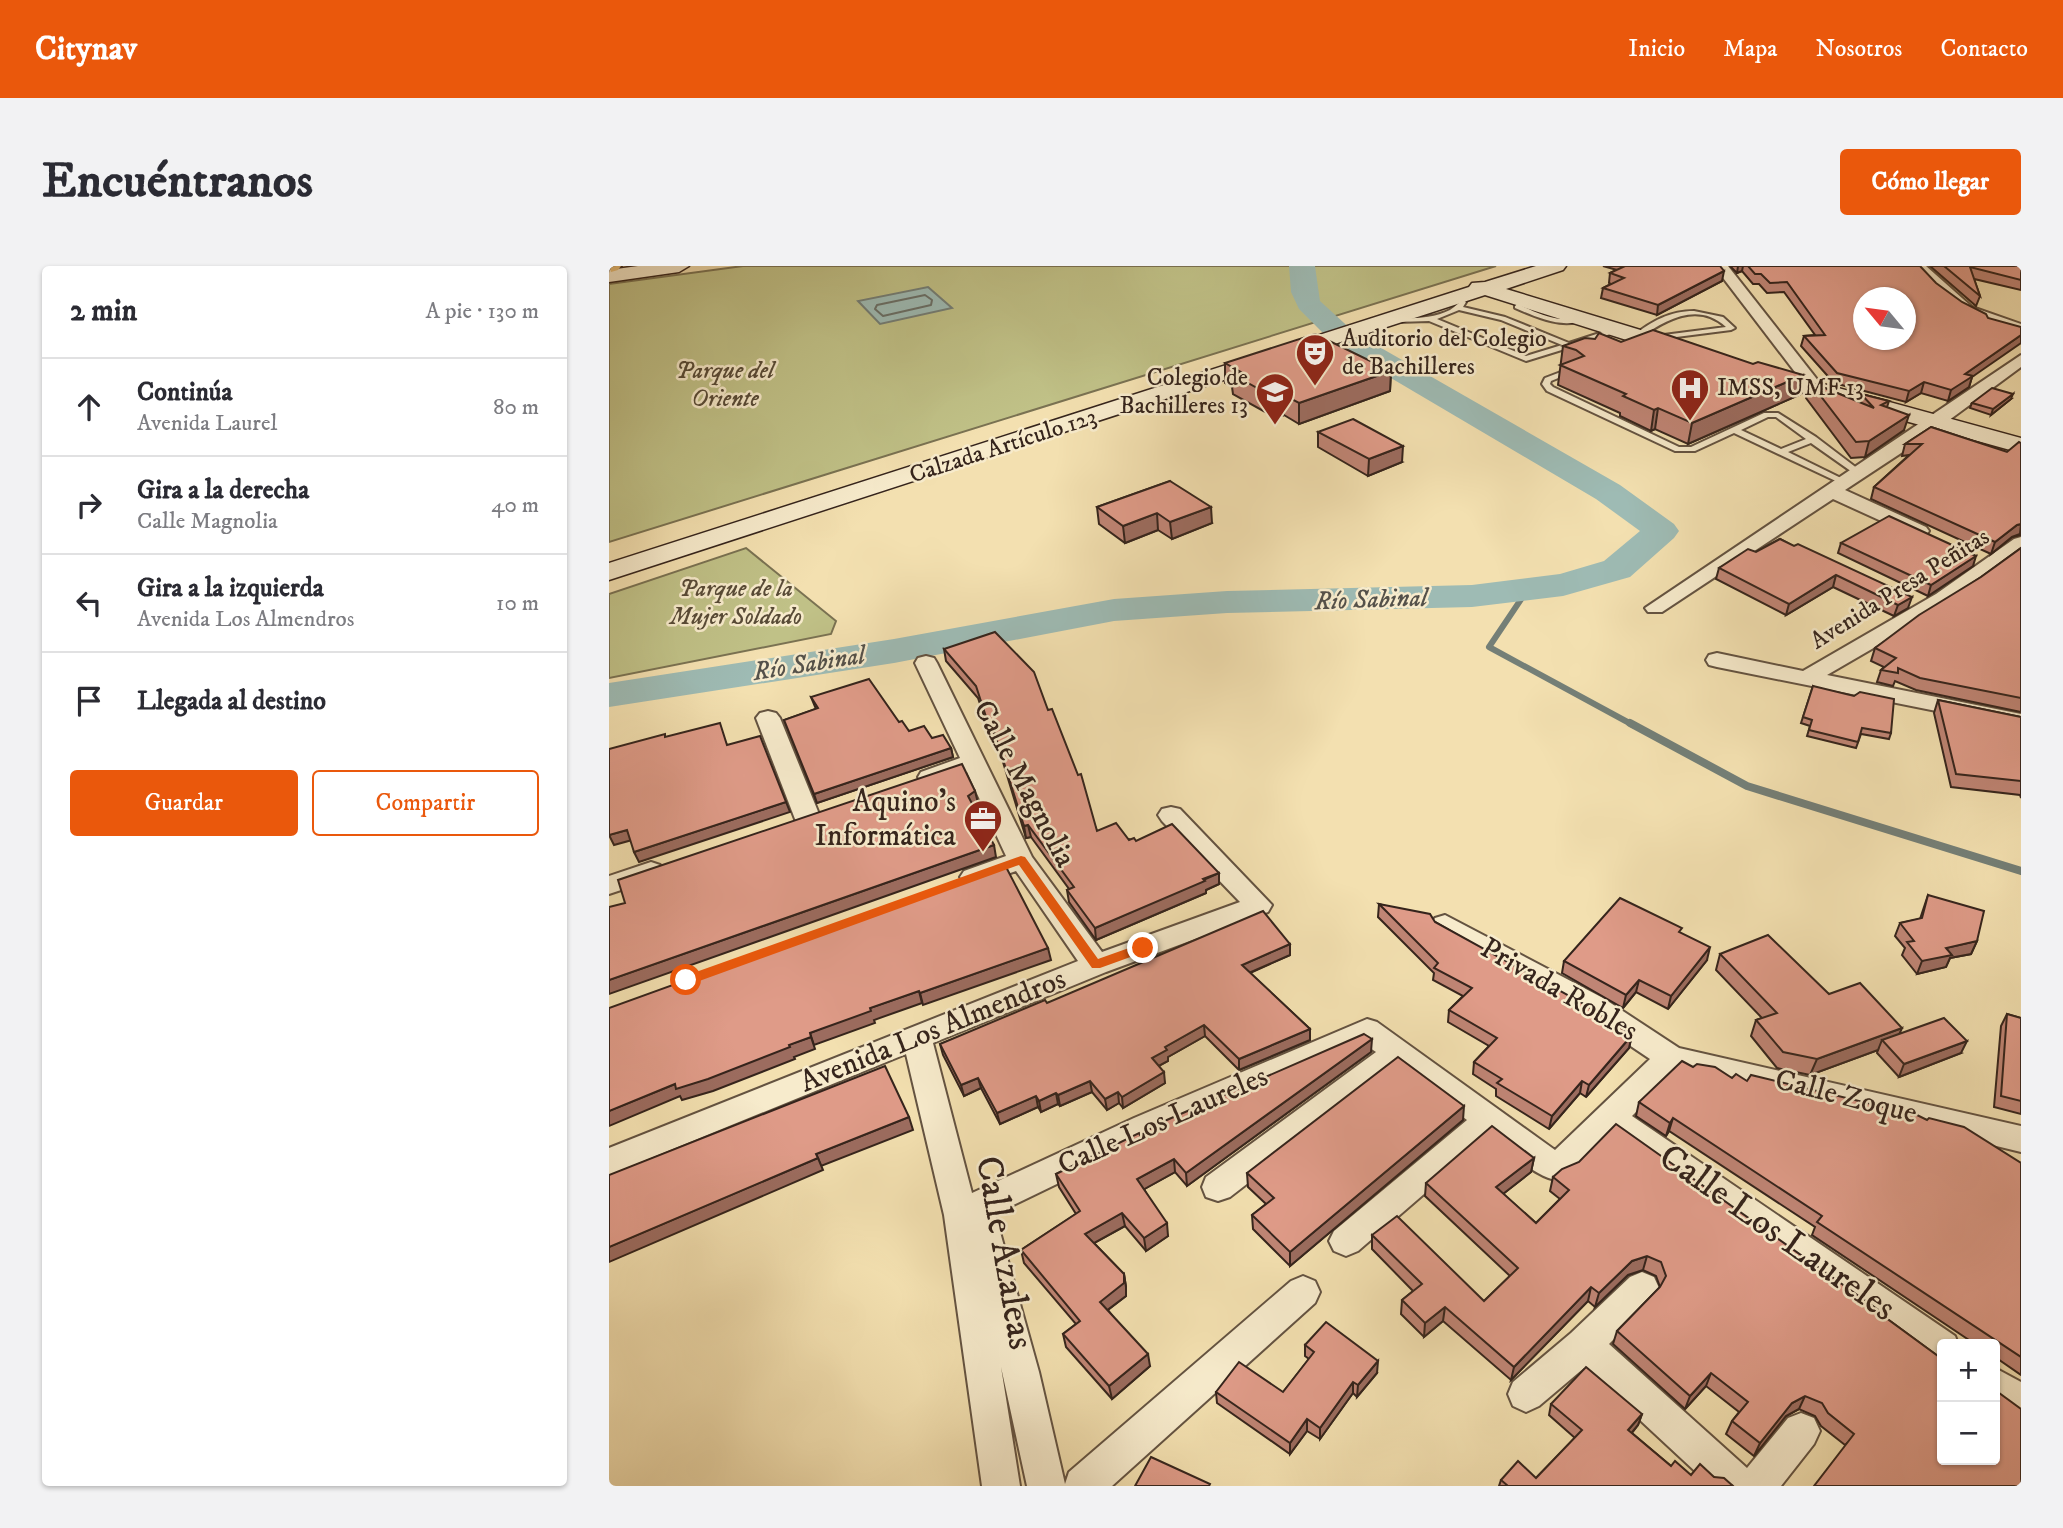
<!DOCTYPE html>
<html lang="es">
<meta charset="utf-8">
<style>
:root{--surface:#fff;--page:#f2f2f3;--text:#2b2b33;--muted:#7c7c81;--line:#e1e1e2;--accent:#ea580c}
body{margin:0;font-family:"IM FELL DW Pica",serif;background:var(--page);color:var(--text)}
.controls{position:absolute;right:21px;bottom:21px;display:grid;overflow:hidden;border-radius:7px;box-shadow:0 2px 5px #0004}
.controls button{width:63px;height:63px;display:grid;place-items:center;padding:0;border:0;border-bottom:2px solid var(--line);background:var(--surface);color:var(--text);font:35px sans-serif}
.compass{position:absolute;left:1244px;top:21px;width:63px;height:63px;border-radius:50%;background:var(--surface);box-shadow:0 2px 5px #0004;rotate:299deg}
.stop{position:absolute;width:21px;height:21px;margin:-16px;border:5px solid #ea580c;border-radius:50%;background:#fff}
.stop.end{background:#ea580c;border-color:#fff;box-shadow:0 2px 7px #0008}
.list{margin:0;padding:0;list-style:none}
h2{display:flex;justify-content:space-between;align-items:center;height:91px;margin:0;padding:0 28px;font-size:30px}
h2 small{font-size:23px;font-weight:400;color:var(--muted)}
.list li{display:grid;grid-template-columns:46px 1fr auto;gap:21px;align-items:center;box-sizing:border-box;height:98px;padding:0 28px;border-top:2px solid var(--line)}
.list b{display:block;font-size:26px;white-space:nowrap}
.list p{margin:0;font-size:23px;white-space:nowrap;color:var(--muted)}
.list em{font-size:23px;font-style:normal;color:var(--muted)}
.actions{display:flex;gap:14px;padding:21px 28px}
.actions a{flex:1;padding:16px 0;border:2px solid var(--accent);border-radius:7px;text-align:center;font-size:24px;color:var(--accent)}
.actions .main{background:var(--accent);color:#fff}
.icon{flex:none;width:38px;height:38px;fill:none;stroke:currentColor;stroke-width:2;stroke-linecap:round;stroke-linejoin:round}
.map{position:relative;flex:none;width:1412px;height:1220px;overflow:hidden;border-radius:7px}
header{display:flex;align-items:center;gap:42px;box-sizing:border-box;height:98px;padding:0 35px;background:var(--accent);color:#fff}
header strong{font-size:33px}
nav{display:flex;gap:38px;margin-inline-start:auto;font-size:24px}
.intro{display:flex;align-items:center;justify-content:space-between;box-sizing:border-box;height:168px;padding:0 42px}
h1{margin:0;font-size:49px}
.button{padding:18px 32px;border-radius:7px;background:var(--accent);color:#fff;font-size:24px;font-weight:700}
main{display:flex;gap:42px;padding:0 42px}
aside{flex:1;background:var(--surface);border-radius:7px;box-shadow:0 2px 5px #0004}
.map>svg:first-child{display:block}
</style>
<header>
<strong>Citynav</strong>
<nav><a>Inicio</a><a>Mapa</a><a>Nosotros</a><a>Contacto</a></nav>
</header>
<div class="intro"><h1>Encuéntranos</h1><a class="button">Cómo llegar</a></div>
<main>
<aside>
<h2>2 min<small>A pie · 130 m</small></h2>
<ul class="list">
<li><svg class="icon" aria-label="ahead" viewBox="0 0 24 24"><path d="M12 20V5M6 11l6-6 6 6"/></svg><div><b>Continúa</b><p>Avenida Laurel</p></div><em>80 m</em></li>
<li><svg class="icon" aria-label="right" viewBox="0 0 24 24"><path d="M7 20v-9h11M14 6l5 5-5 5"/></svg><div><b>Gira a la derecha</b><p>Calle Magnolia</p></div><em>40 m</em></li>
<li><svg class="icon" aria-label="left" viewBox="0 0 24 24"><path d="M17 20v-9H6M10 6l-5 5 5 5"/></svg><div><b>Gira a la izquierda</b><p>Avenida Los Almendros</p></div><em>10 m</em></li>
<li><svg class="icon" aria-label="arrive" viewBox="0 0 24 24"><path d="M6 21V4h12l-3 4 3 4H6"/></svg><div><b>Llegada al destino</b></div></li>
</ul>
<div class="actions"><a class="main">Guardar</a><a>Compartir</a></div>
</aside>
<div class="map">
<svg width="1412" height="1220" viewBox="0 0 1412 1220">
<rect width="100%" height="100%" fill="#f3e0b0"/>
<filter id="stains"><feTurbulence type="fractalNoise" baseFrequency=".00286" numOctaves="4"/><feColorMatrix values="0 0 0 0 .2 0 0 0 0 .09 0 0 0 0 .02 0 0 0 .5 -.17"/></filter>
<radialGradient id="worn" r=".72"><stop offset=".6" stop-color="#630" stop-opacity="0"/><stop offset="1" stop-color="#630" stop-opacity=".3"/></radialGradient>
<g fill="#c0c187" stroke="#7a7252" stroke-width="2">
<polygon points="134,0 887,0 0,276 0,18"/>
<polygon points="137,282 227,355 222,368 0,412 0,328"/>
</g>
<polygon fill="#9ebbb4" stroke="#747f77" stroke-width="2" points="319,21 343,42 271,58 249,35"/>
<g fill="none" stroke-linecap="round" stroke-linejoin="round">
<polygon stroke="#6a7068" stroke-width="2" points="316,29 323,34 322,39 274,50 266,43 268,39"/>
<polyline stroke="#747f77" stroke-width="6" points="919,323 880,381 1024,459"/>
<polyline stroke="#747f77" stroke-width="8" points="1021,457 1138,520 1412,605"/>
<polygon fill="#9ebbb4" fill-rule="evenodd" points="680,0 706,0 711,35 746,67 1011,219 1065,258 1070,265 1065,272 1021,311 954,330 863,341 618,347 505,355 285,397 0,441 0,417 285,373 505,333 618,325 863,319 951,308 995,295 1031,265 987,233 726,79 690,43 682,26"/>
<g stroke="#645341" stroke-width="4">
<g id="lane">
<path d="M915 33 918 35 913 40C926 46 939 52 953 53 961 53 970 51 976 53 955 64 927 51 906 42V40Z"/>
<path d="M854 34 857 36 854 41 896 51 960 77 1006 62 1013 64 966 80V83L959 82 917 95 820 55 788 56 776 54 780 52C800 53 823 53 841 44 846 41 849 37 854 34ZM850 44 892 54 953 79 917 90 828 53Z"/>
<path d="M1085 45 1114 51 1126 62 1122 64 1044 74V70H1047L1117 61C1089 35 1056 54 1031 72L1024 70C1043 55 1061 45 1085 45Z"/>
<path d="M957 104 964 106 942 115 941 118 944 121 1070 181H1082L1155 147H1169L1207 171 1253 206 1246 208 1202 177 1179 186 1238 215 1231 217 1125 167 1086 185H1066L938 125 933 118 936 112ZM1159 151H1167L1197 173 1172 183 1132 164Z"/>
</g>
</g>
<g stroke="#645341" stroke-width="4">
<g id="street">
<polygon points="1105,0 1119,0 1214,121 1216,124 1214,127 1202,127"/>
<path d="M1302 0H1317L1363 41 1412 58V68C1365 56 1333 38 1302 0Z"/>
<polygon points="1412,89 1412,101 1324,166 1236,224 1317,261 1320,265 1317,269 1303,269 1224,233 1053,346 1039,346 1036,342"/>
<polygon points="1412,271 1412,287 1342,337 1218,409 1412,448 1412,462 1108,401 1100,399 1097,394 1100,389 1108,387 1194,405 1327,328 1405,273"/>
<path d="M317 390 325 392 328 397 423 591 493 686 631 636 553 555 549 549 553 543 562 541 571 543 663 639 659 646 497 706 324 777 363 927 525 852 758 753 768 756 946 884 1041 793 974 748 826 666 822 659 826 652 836 649 994 732 1070 782 1412 860V886L1137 819 1068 805 1023 850 1346 1070 1349 1078H1333V1099L1320 1094 1003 869C989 883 975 902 960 912 940 925 897 883 881 871L749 985 737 990 725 985 720 975 725 965 858 854 788 802 621 931 609 935 597 931 593 921 597 911 767 786 755 778 547 870 386 948 430 1106 456 1218 460 1206 682 1015 694 1010 706 1015 711 1026 706 1037 503 1220H418L392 1101 411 1220H373L335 949 297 788 0 909V882L469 695 407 605 364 620 355 617 351 611 355 605 397 590 358 506 321 519 312 516 309 511 312 506 351 492 306 397 309 392Z"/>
<polygon points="159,445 167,447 171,452 212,553 208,559 199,561 190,559 186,553 147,452 151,447"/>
<polygon points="42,596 51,599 55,605 51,611 0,628 0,610"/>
<polygon points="1033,1006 1045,1011 1050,1022 1045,1033 1000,1078 1138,1202 1179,1152 1192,1147 1205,1152 1211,1165 1205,1178 1172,1220 1102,1220 975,1102 930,1140 917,1146 904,1140 899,1128 904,1116 962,1067 1021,1011"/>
<polygon points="1386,1102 1412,1116 1412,1155 1386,1140"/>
</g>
</g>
<g stroke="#35241c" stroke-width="3">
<g id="secondary">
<polygon points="29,0 80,0 70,6 0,16 0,4"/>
<polygon points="927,0 957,0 954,4 897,23 1084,80 1087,85 1084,90 1068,90 876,29 0,314 0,297 860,21 863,17 876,16"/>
<polygon points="1145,99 1412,172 1412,187 1137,111 1134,106 1137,101"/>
</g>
</g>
<g stroke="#35241c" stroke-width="4">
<polygon id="highway" points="0,0 12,0 9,4 2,6"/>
</g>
<use href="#lane" fill="#f7ebcc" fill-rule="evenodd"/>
<use href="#street" fill="#f7ebcc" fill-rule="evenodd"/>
<use href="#secondary" fill="#f7ebcc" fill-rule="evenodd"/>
<use href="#highway" fill="#eac078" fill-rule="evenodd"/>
</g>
<g fill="#c08575" stroke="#35241c" stroke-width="2">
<polygon points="994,0 1111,0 1113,15 1048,49 992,32 994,22 1002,18 1000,17 1001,7 1008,4"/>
<polygon points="1121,0 1311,0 1363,111 1360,121 1339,135 1312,127 1297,136 1225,117 1192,80 1195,70 1206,69 1175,26 1158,27 1150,18 1144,18 1133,5 1128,7"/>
<polygon points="1321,0 1412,0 1412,24 1365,13 1371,30 1367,40"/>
<polygon points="1012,76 1190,129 1079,178 1046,163 1042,165 1011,150 1011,147 949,119 954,80"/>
<polygon points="616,97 782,105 781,125 690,158 675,149 667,152 624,128 623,121 616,117"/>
<polygon points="1201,116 1250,136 1252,128 1280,135 1278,141 1295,164 1256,191 1242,192 1197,132"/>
<polygon points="1402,133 1382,149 1361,142 1363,137"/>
<polygon points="1322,161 1398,186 1412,177 1412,269 1403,271 1382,288 1262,233 1265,221 1300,189 1293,190 1296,178"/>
<polygon points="709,166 793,196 759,210 709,181"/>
<polygon points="561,215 603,257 563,273 549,264 516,277 490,258 488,241"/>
<polygon points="1171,273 1299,342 1285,350 1224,321 1177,349 1107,313 1110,302 1147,286"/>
<polygon points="1232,277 1364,300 1319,330 1229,287"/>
<polygon points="1412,282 1412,446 1307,424 1286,415 1284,420 1268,416 1272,404 1275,401 1262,395 1266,382 1372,311"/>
<polygon points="335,383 439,444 488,565 527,575 610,607 610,618 597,624 597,627 487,674 460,636 458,624 460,623 422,571 417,572 387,473 383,474 369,432 337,395"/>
<polygon points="1204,420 1282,467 1280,473 1252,468 1247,482 1198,470 1201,460 1192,457"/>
<polygon points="202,431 290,456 300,465 323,472 342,482 344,491 208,537 175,454 207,443"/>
<polygon points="1329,434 1412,451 1412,532 1411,529 1342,521 1325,447"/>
<polygon points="1319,629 1368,675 1362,688 1341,692 1337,701 1308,708 1293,689 1296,682 1286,670 1291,657 1311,653"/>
<polygon points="770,638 826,656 1023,769 1020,782 977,831 971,827 940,863 887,830 887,823 864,808 865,796 880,780 839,756 840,744 854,730 824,714 825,707 769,651"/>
<polygon points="1071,667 1098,694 1059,743 1027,726 1014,742 953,707 955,695"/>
<polygon points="1111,688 1220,728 1291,768 1352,787 1290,811 1268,787 1269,784 1201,809 1168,802 1142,770 1147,754 1153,752 1107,704"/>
<polygon points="681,689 641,707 701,763 701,774 630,804 596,770 559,791 559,795 550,800 556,817 514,842 510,837 498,844 483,826 451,840 449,838 432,846 429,841 391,858 372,822 355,830 334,789 331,778 438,737"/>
<polygon points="1398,748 1412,752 1412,848 1385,841 1392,760"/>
<polygon points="762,786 578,920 566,906 535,923 559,970 537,985 516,960 485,977 515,1008 517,1021 517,1030 499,1044 541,1100 503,1133 457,1081 454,1068 467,1058 415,997 412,984 467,948 450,921 447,908 531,869"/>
<polygon points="1084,801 1123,812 1318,854 1412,897 1412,1109 1386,1091 1386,1078 1366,1078 1203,969 1206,961 1060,865 1057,870 1027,850 1030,836"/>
<polygon points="854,854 681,1000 644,963 643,949 657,938 639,921 638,907"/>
<polygon points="925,892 922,906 894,928 927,957 951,933 941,925 944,911 1277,1052 1333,1093 1236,1179 1212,1160 1206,1150 1190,1143 1177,1150 1145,1190 1117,1168 1123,1155 1130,1146 1097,1120 1076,1143 1004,1078 1008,1065 1051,1021 1047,1010 1034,1004 1019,1009 986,1041 979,1035 902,1114 834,1055 815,1071 792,1048 793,1034 804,1025 763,983 763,969 875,1035 901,1010 816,930 817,917"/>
<polygon points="696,1079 768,1107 748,1131 744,1127 711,1173 698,1165 681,1188 608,1137 607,1126 674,1126 700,1093 696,1090"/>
<polygon points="942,1138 1033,1148 1029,1159 1023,1167 1062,1200 1082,1209 1105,1211 1124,1220 890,1220 892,1214 927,1212 966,1172 940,1149"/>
</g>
<g fill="#9c6c5f" stroke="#35241c" stroke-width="2">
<polygon points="1129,0 1134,0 1133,5 1128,7"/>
<polygon points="1115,5 1113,15 1048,49 1049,39"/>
<polygon points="1412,69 1412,77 1363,111 1360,121 1339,135 1342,124 1356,108"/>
<polygon points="782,105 781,125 690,158 690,137"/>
<polygon points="1194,109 1190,129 1079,178 1083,157"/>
<polygon points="1315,116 1312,127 1297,136 1300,125"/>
<polygon points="1404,128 1402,133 1382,149 1384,143"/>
<polygon points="675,129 675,149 667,152 666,132"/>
<polygon points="1049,142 1046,163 1042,165 1045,144"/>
<polygon points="1300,149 1295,164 1256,191 1260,175"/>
<polygon points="794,180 793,196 759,210 760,193"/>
<polygon points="602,241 603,257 563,273 561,256"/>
<polygon points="548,247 549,264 516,277 514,260"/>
<polygon points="1412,258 1411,268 1403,271 1382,288 1386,276 1408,259"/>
<polygon points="1367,290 1364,300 1319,330 1322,319"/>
<polygon points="1227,309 1224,321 1177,349 1180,338"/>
<polygon points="1303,331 1299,342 1285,350 1289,339"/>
<polygon points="384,462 387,473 383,474 381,463"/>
<polygon points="342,482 344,491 208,537 205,528"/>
<polygon points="366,525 369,537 361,541 359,530"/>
<polygon points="177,536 181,546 30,596 25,586"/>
<polygon points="419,559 422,571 417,572 415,560"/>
<polygon points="18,564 23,574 5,579 0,569"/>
<polygon points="385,579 387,591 0,728 0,714"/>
<polygon points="610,607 610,618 597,624 597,627 487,674 486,662"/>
<polygon points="1368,675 1362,688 1341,692 1337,701 1308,708 1313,695 1337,682"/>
<polygon points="681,678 681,689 633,710 633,699"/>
<polygon points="1101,681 1098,694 1059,743 1062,730"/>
<polygon points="439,682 442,694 314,739 311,727"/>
<polygon points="1030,714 1027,726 1014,742 1017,729"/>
<polygon points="310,725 313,737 265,754 266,757 205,779 201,767 261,742"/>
<polygon points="595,759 596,770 559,791 559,795 544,803 543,792 556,781"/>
<polygon points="1293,762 1286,778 1273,774 1269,784 1201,809 1208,793"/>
<polygon points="701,763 701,774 630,804 630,793"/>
<polygon points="1023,769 1020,782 977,831 980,819"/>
<polygon points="202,771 206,783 185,791 186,793 104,825 73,834 71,830 0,860 0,845 66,818"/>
<polygon points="763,773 762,786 578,920 577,907"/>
<polygon points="1358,775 1352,787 1290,811 1295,798"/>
<polygon points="555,806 556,817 514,842 513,831"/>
<polygon points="369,812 372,822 355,830 352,819"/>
<polygon points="481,815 483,826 451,840 449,829"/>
<polygon points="973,815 971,827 940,863 943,850"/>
<polygon points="509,826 510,837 498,844 496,833"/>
<polygon points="447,827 449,838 432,846 430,835"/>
<polygon points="427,830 429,841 391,858 388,847"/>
<polygon points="855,840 854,854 681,1000 681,986"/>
<polygon points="300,851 304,864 212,900 207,888"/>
<polygon points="1064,852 1060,865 1057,870 1061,857"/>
<polygon points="209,892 214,904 0,996 0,981"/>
<polygon points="925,892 922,906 885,935 887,921"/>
<polygon points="565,893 566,906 530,926 528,913"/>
<polygon points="513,947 516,960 478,981 476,968"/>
<polygon points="558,957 559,970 537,985 535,972"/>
<polygon points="1038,990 1034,1004 1019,1009 986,1041 990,1027 1023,995"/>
<polygon points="515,1008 517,1021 517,1030 493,1048 491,1036"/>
<polygon points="982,1021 979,1035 902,1114 905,1101"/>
<polygon points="836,1041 834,1055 815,1071 816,1057"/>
<polygon points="539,1088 541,1100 503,1133 500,1120"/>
<polygon points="769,1095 768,1107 748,1131 749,1119"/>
<polygon points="1102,1107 1097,1120 1076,1143 1081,1130"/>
<polygon points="744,1116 744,1127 711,1173 711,1162"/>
<polygon points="1196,1130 1190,1143 1177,1150 1145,1190 1151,1177 1183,1137"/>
<polygon points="1033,1148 1029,1159 1016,1175 1019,1164"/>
<polygon points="698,1153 698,1165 681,1188 681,1177"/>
</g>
<g fill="#df9b88" stroke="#35241c" stroke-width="2" fill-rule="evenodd">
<polygon points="1016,0 1111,0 1115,5 1049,39 994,22 1015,12 1001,7"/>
<path d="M1139 0H1311L1327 17 1353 36 1377 48 1379 52 1412 61V69L1356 108 1364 110 1342 124 1315 116 1300 125 1228 107 1195 70 1216 69 1178 16 1161 17 1152 8H1146ZM1255 32H1297V74H1255Z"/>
<polygon points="1335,0 1412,0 1412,14 1361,1 1371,30"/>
<polygon points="1044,64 1144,98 1149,96 1194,109 1083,157 1049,142 1045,144 1014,130 1017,128 951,99 975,90 967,84 954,80 976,72 986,73 990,67 1012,76"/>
<polygon points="706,68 782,105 690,137 675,129 666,132 623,108 632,106 616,97"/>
<polygon points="1201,116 1265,142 1252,128 1280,135 1272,139 1300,149 1260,175 1247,176"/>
<polygon points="1383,122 1404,128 1384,143 1363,137"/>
<polygon points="744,153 794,180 760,193 709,166"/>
<polygon points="1322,161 1398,186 1410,176 1412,177 1412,258 1408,259 1386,276 1265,221 1313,178 1296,178"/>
<polygon points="561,215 602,241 561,256 548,247 514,260 488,241"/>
<polygon points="1280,250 1367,290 1322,319 1232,277"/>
<polygon points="1171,273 1185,280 1189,278 1303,331 1289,339 1227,309 1180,338 1110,302 1139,283 1147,286"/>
<polygon points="1412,282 1412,432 1311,412 1289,402 1289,407 1272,404 1287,392 1266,382 1310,349 1372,311"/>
<polygon points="386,366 425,406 439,444 443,443 469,509 472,508 488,565 507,557 520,574 525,572 527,575 563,558 610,607 594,613 596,615 486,662 458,624 465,621 419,559 415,560 384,462 381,463 367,420 335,383"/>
<polygon points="260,413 290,456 293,455 300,465 315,460 323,472 334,469 342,482 205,528 175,454 209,442 202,431"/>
<polygon points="1204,420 1245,430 1251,426 1285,433 1282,467 1253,462 1249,476 1200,464 1203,454 1194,451"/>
<polygon points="1329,434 1412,451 1412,515 1347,508"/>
<polygon points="111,457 118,479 151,470 177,536 25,586 18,564 0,569 0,483 56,468 56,471"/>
<polygon points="353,498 366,525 359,530 385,579 0,714 0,641 16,637 9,614"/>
<polygon points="396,599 439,682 311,727 310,725 261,742 262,745 201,767 202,771 180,779 181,781 99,813 67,823 66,818 0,845 0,742"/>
<polygon points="1319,629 1375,645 1368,675 1337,682 1343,689 1313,695 1298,676 1305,675 1291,657 1313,652"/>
<polygon points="1011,632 1073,662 1070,666 1101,681 1062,730 1030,714 1017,729 955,695"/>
<polygon points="770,638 821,648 826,656 975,738 1023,769 980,819 973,815 943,850 888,817 893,813 865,796 888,772 840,744 863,722 825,702 829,697"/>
<polygon points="654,645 681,678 633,699 701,763 630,793 595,759 556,781 558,784 543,792 555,806 513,831 509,826 496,833 481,815 449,829 447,827 430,835 427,830 388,847 369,812 352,819 331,778 436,734 438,737"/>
<polygon points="1159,669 1220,728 1251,717 1293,762 1208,793 1174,786 1147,754 1168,747 1111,688"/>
<polygon points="1398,748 1412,752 1412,835 1392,830"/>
<polygon points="1335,752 1358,775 1295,798 1273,774"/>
<polygon points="755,768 763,773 577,907 565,893 528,913 558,957 535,972 513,947 476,968 515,1008 515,1017 491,1036 539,1088 500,1120 454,1068 471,1055 412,984 471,945 447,908 530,867 531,869 551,857"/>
<polygon points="789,791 855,840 681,986 643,949 665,932 638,907"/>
<polygon points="1073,795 1084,801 1088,798 1106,801 1123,812 1127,808 1138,815 1142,809 1308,849 1318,854 1320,852 1355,861 1412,897 1412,1091 1208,956 1213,950 1064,852 1061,857 1030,836"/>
<polygon points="276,800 300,851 207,888 209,892 0,981 0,909"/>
<polygon points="1007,858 1278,1050 1277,1052 1333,1093 1333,1194 1386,1194 1386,1124 1412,1143 1412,1220 1205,1220 1245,1168 1219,1147 1213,1137 1196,1130 1183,1137 1151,1177 1123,1155 1139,1136 1102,1107 1081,1130 1008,1065 1051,1021 1057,1010 1052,996 1038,990 1023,995 990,1027 982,1021 905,1101 836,1041 816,1057 793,1034 813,1018 763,969 788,950 875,1035 909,1002 817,917 883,860 925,892 887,921 927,957 960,924 944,911 953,903 970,896"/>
<polygon points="717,1056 769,1095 749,1119 744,1116 711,1162 698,1153 681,1177 607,1126 630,1096 674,1126 705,1086 696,1079"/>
<polygon points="977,1101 1033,1148 1019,1164 1062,1200 1066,1195 1082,1209 1091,1198 1105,1211 1115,1212 1124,1220 899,1220 892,1214 909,1195 927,1212 973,1164 942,1138"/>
<polygon points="542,1191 601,1218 600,1220 526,1220"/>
</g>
<polygon fill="#ea580c" points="412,590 416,591 489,693 534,677 540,682 538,685 491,702 483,702 410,599 82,718 77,719 71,714 73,711"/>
<defs>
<g id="theatre-pin" transform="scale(2.0125)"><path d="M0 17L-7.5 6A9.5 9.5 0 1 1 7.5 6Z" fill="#8f2418" stroke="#f7ebcc"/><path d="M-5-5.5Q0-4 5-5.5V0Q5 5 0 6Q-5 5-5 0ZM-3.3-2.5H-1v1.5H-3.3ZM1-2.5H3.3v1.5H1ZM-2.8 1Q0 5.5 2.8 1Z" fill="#fff"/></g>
<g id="hospital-pin" transform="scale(2.0125)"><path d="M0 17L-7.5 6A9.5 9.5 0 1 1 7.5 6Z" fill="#8f2418" stroke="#f7ebcc"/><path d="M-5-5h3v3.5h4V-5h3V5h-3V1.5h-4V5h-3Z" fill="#fff"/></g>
<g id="school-pin" transform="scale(2.0125)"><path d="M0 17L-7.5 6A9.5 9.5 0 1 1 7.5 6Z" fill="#8f2418" stroke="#f7ebcc"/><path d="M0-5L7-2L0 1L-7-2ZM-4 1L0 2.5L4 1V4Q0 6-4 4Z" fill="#fff"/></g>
<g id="office-pin" transform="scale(2.0125)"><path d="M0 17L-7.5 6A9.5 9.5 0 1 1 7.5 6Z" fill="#8f2418" stroke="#f7ebcc"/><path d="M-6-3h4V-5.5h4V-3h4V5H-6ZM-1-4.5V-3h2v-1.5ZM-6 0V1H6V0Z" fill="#fff"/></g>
</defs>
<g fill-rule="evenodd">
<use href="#theatre-pin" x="706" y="87"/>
<use href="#hospital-pin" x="1081" y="122"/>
<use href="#school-pin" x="666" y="126"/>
<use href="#office-pin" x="374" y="553"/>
</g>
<g text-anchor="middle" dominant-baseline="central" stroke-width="5" stroke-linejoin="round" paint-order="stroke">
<g font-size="24" fill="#35241c" stroke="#f7ebcc" text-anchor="start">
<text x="733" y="73">Auditorio del Colegio<tspan x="733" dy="28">de Bachilleres</tspan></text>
<text x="639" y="112" text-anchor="end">Colegio de<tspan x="639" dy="28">Bachilleres 13</tspan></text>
<text x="1108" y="122">IMSS, UMF 13</text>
</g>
<g font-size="24" font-style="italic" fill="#584b37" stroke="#f7ebcc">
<text x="116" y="105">Parque del<tspan x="116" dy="28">Oriente</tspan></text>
<text x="127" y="323">Parque de la<tspan x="127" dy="28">Mujer Soldado</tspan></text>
</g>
<g font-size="24" fill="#35241c" stroke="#f7ebcc">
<text transform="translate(394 180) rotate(-18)">Calzada Artículo 123</text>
<text transform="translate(1291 323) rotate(-32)">Avenida Presa Peñitas</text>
</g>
<g font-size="26" font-style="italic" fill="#54514a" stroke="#f7ebcc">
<text transform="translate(762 334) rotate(-2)">Río Sabinal</text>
<text transform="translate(200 398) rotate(-9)">Río Sabinal</text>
</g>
<g font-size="30" fill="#35241c" stroke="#f7ebcc">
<text transform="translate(415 518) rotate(62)">Calle Magnolia</text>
<text transform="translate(950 724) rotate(30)">Privada Robles</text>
<text transform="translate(324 765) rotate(-22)">Avenida Los Almendros</text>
<text transform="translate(1237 831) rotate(14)">Calle Zoque</text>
<text transform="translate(554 855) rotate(-24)">Calle Los Laureles</text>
</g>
<g font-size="30" fill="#35241c" stroke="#f7ebcc" text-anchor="end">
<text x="347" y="536">Aquino's<tspan x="347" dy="34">Informática</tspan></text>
</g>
<g font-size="37" fill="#35241c" stroke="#f7ebcc">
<text transform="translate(1168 967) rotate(35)">Calle Los Laureles</text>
<text transform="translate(395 987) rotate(80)">Calle Azaleas</text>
</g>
</g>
<rect width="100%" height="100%" filter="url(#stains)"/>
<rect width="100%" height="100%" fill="url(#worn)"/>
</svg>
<div class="controls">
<button>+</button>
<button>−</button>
</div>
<svg class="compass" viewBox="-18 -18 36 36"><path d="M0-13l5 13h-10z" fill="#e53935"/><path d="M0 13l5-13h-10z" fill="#7c7c81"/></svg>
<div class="stop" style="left:77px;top:714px"></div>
<div class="stop end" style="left:534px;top:682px"></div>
</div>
</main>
